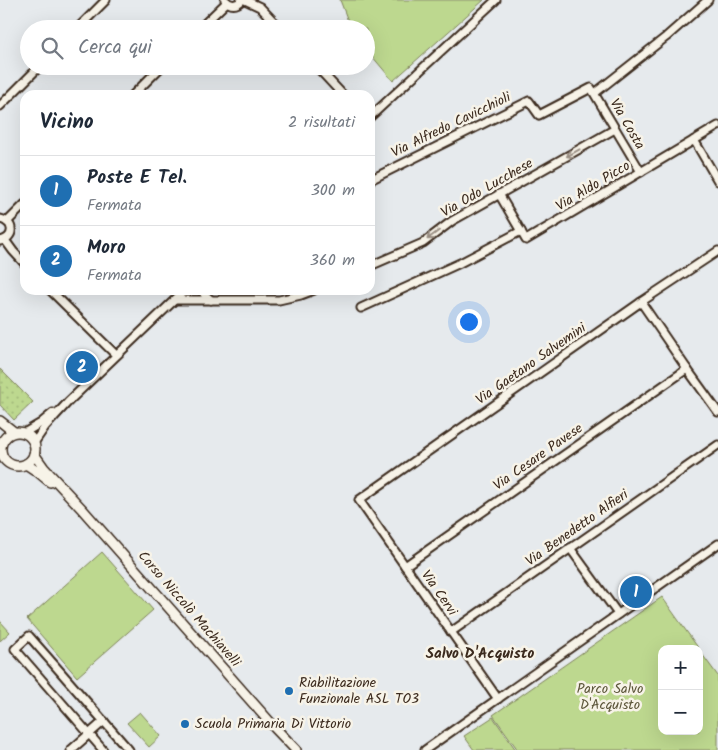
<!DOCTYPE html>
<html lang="it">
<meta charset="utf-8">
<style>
:root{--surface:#fff;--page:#f6f6f7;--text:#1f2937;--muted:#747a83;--line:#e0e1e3;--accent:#1f6fb2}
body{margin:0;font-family:Kalam,sans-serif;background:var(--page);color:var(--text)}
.controls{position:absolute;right:15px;bottom:15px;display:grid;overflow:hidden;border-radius:10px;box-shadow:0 5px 20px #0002}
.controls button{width:45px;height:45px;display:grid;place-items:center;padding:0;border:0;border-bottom:1px solid var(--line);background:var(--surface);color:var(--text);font:25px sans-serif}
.you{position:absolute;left:468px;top:321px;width:18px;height:18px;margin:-12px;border:4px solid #fff;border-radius:50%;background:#1a73e8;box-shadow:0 0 0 8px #1a73e833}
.badge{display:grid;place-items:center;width:32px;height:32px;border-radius:50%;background:var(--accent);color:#fff;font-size:16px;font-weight:700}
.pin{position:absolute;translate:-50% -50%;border:2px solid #fff;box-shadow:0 1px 5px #0006}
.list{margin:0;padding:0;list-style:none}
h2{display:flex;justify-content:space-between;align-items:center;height:65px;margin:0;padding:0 20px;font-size:21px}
h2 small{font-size:16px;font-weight:400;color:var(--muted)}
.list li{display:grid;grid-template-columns:32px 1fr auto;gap:15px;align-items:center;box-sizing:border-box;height:70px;padding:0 20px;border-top:1px solid var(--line)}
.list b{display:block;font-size:19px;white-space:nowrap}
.list p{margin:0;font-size:16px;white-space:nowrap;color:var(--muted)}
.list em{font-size:16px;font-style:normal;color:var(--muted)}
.icon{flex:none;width:28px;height:28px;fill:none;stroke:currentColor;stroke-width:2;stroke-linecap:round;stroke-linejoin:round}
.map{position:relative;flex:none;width:718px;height:750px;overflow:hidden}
.search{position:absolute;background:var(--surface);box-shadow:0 5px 20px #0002;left:20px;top:20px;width:355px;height:55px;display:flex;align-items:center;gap:12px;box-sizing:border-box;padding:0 18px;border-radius:28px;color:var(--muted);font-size:19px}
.panel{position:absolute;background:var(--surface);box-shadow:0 5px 20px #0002;left:20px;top:90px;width:355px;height:205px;border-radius:15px}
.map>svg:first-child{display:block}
</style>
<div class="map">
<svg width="718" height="750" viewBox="0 0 718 750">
<defs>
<pattern id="grass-dots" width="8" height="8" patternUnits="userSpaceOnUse" patternTransform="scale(1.25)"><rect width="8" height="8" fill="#bdd88f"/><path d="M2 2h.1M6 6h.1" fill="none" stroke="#a3ba7b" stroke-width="1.8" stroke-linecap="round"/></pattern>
</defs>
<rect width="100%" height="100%" fill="#e6eaed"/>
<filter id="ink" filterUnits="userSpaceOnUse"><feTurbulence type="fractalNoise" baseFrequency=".02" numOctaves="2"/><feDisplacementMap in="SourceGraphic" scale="10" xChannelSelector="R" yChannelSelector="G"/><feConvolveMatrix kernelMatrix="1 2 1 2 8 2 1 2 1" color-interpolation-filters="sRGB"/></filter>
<g filter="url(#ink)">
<polygon fill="url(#grass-dots)" stroke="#7c8156" points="0,369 33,402 14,420 0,405"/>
<g fill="#bdd88f" stroke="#7c8156">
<polygon points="340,0 484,0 393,81 366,49 366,29 351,29"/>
<polygon points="102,552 153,610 77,677 27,619"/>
<polygon points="662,597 699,649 662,649 662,731 699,731 699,650 718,676 718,750 518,750 493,715"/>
<polygon points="0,621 10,632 0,641"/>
<polygon points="140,712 161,736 149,747 127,723"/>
<polygon points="493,717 516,750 474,750 464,736"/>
</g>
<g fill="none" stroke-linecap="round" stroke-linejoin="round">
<g stroke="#3b2a1e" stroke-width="11">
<g id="minor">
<path d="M225 0C230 6 237 6 242 0"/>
<polyline points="245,0 260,7 281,29"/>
<polyline points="77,29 106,0"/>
<polyline points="199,29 227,2"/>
<polyline points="316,66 343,95"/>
<polyline points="595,93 666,37 708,0"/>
<polyline points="133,95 162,66"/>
<polyline points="0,106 40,66"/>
<polyline points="370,117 496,0"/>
<polyline points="694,140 718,181"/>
<polyline points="370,180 529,101 539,115 591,88 641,172"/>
<polyline points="499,194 526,240 718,126"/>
<path d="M0 219C15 222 15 238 0 241"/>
<polyline points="7,222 25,204"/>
<polyline points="5,240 13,251 25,264"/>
<polyline points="370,266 423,243 452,221 615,129"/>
<polyline points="50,290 116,355"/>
<polyline points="202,290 204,294 211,300"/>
<polyline points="175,300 279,300 301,295 314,290"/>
<polyline points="641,302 687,369 718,412"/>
<polyline points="361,308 460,263 521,231"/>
<polyline points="24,433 41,423 53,413"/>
<polyline points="34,443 45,427 68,402 185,290"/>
<polyline points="570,548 618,614"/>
<polyline points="405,566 687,369"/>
<polyline points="451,632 718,445"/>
<polyline points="498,699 359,500 641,302 718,251"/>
<polyline points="71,750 104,721"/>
<polyline points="103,750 15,649 29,636 129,750"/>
<polyline points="425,750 718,544"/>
</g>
</g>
<g stroke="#3b2a1e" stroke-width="12">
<g id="tertiary">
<polyline points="0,421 14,432"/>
<circle cx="18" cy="449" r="17"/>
<polyline points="34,454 44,468 82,509 275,728 296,750"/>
<polyline points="26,464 38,472 50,482"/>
</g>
</g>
<use href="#minor" stroke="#f7f3e8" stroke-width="7"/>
<use href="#tertiary" stroke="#f7f3e8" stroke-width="9"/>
</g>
<defs><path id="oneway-shaft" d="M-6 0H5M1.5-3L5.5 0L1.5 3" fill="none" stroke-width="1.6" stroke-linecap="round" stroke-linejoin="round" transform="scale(1.25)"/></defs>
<g stroke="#998e83">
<use href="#oneway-shaft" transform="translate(573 153) rotate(151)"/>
<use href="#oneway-shaft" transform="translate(433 235) rotate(143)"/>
</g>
</g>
<g fill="#1f6fb2" stroke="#f7f3e8" stroke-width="2">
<circle cx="289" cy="691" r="5"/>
<circle cx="185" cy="724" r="5"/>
</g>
<g text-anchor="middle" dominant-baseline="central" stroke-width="5" stroke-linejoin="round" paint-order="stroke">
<g font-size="14" fill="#3b2a1e" stroke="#f7f3e8">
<text transform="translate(627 124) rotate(60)">Via Costa</text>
<text transform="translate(451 125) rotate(-26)">Via Alfredo Cavicchioli</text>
<text transform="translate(593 186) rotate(-31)">Via Aldo Picco</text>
<text transform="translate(487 188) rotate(-30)">Via Odo Lucchese</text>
<text transform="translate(531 364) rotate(-35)">Via Gaetano Salvemini</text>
<text transform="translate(538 457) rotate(-35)">Via Cesare Pavese</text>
<text transform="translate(577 528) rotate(-35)">Via Benedetto Alfieri</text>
<text transform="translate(439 593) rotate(55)">Via Cervi</text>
<text transform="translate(189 609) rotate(49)">Corso Niccolò Machiavelli</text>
</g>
<g font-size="14" fill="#3b2a1e" stroke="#f7f3e8" text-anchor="start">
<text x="299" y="683">Riabilitazione<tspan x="299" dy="16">Funzionale ASL TO3</tspan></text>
<text x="195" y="724">Scuola Primaria Di Vittorio</text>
</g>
<g font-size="14" fill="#5c563a" stroke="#f7f3e8">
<text x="610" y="689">Parco Salvo<tspan x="610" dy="16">D'Acquisto</tspan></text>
</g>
<g font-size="15" font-weight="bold" fill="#3b2a1e" stroke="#f7f3e8">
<text x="480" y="654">Salvo D'Acquisto</text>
</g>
</g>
</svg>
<div class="controls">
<button>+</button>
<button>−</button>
</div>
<div class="you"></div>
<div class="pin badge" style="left:636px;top:592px">1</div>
<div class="pin badge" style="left:82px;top:367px">2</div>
<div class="search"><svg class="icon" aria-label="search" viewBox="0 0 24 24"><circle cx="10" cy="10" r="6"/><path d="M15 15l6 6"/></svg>Cerca qui</div>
<section class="panel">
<h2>Vicino<small>2 risultati</small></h2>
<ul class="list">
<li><span class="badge">1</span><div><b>Poste E Tel.</b><p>Fermata</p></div><em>300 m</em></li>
<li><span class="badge">2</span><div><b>Moro</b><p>Fermata</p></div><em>360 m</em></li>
</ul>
</section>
</div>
